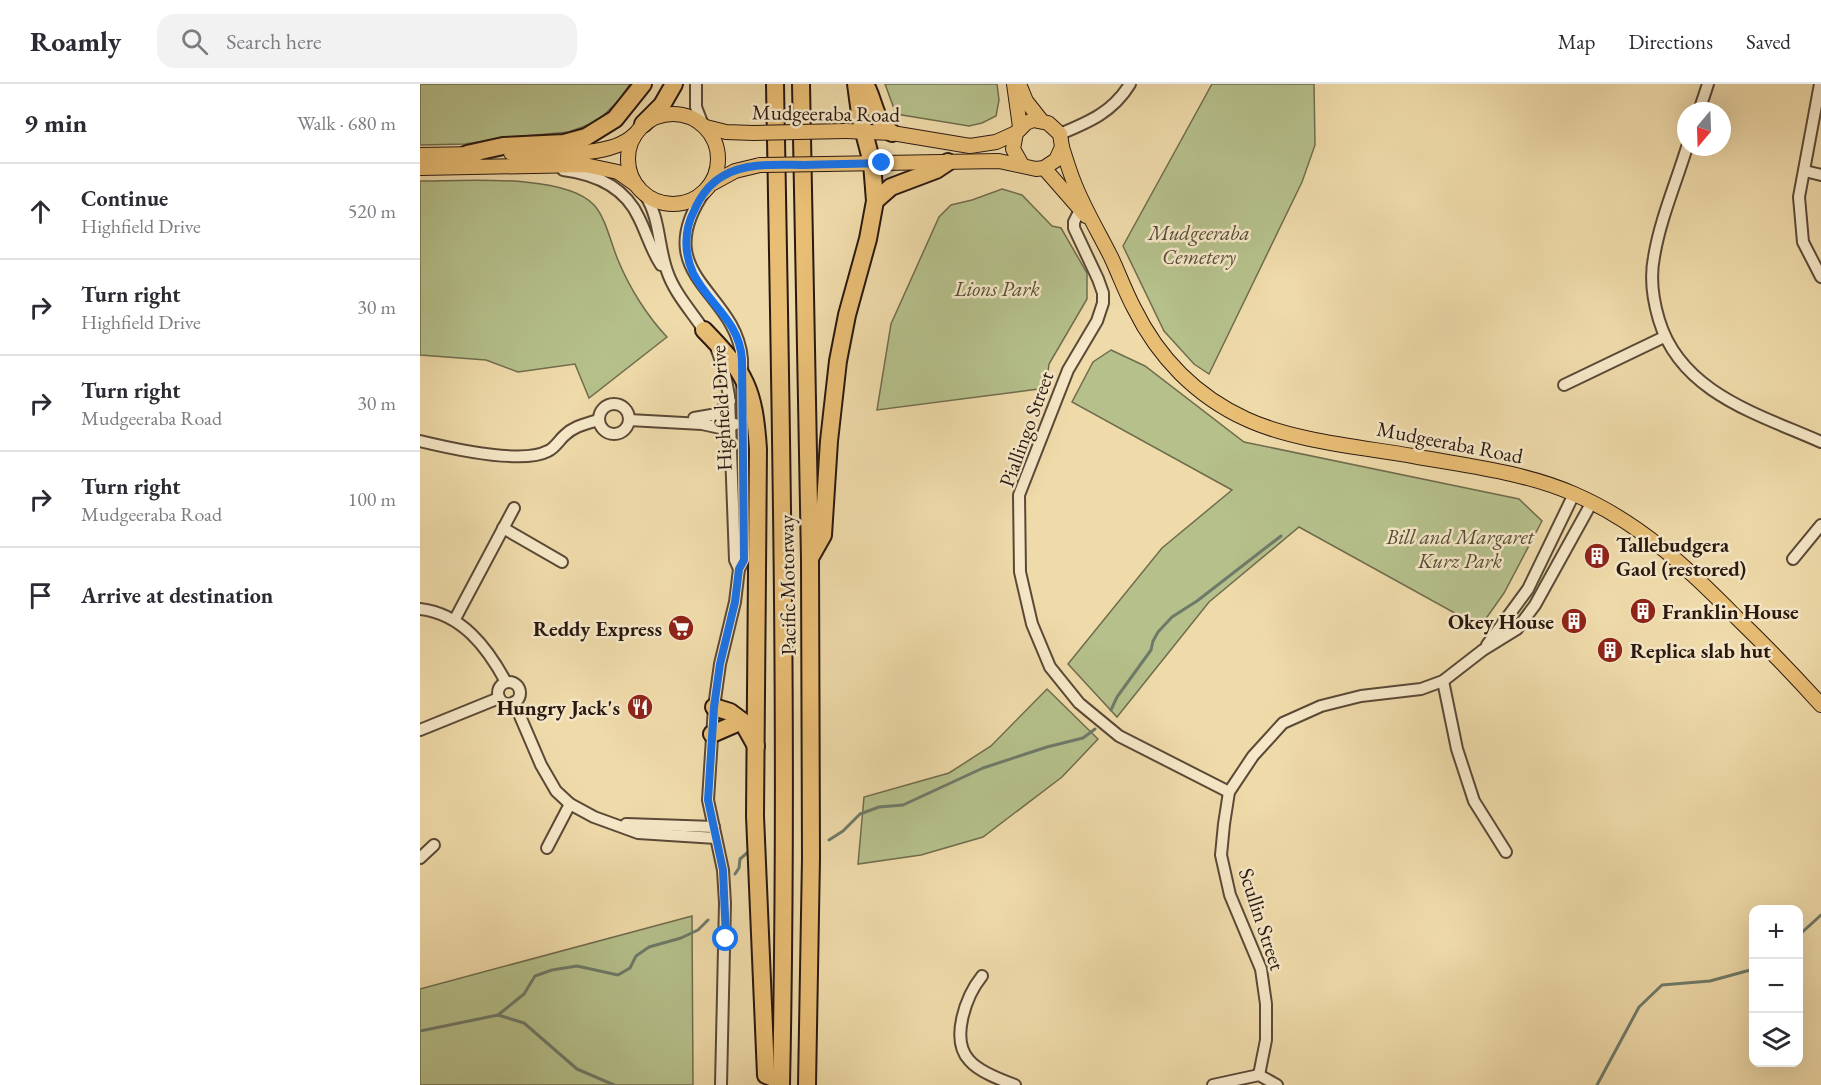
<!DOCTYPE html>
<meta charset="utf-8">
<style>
:root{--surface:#fff;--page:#f2f2f3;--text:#2b2b33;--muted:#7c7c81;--line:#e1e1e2}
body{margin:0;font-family:"EB Garamond",serif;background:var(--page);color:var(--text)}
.controls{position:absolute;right:18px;bottom:18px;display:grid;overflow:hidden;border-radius:12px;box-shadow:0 6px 24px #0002}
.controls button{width:54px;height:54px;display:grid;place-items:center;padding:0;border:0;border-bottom:2px solid var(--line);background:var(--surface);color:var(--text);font:30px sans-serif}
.compass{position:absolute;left:1257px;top:18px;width:54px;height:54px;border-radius:50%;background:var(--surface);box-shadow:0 6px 24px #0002;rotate:199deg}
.stop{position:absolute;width:18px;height:18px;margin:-14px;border:4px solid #1a73e8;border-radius:50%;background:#fff}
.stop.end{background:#1a73e8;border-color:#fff;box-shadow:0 2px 6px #0008}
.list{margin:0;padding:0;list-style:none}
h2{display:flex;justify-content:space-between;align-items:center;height:78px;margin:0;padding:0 24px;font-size:26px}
h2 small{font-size:20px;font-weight:400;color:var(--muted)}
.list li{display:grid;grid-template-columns:39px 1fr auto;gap:18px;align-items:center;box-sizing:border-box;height:96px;padding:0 24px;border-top:2px solid var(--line)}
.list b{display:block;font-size:22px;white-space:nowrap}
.list p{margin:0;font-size:20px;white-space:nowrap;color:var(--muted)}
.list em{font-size:20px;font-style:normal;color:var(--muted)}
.icon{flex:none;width:33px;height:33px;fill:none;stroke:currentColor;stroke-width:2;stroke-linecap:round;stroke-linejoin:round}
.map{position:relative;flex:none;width:1401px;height:1001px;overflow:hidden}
header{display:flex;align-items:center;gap:36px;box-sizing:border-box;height:84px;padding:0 30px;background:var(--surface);border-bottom:2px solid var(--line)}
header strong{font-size:28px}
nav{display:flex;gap:33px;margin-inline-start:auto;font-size:21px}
.search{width:420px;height:54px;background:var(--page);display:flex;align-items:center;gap:15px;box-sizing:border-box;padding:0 21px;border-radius:18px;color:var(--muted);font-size:22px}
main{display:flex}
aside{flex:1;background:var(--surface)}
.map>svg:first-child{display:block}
</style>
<header>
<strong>Roamly</strong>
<div class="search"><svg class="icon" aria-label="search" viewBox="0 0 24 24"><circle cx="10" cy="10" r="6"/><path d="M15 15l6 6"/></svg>Search here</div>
<nav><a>Map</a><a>Directions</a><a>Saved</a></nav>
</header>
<main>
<aside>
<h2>9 min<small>Walk · 680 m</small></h2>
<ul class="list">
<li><svg class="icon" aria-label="ahead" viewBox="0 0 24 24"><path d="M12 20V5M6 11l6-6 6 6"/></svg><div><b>Continue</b><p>Highfield Drive</p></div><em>520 m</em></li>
<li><svg class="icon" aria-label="right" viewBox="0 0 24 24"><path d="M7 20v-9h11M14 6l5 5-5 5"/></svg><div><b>Turn right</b><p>Highfield Drive</p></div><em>30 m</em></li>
<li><svg class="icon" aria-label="right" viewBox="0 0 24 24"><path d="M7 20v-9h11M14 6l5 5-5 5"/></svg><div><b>Turn right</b><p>Mudgeeraba Road</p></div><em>30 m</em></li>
<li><svg class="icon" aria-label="right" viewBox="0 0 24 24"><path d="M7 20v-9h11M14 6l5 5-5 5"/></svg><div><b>Turn right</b><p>Mudgeeraba Road</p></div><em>100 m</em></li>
<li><svg class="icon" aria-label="arrive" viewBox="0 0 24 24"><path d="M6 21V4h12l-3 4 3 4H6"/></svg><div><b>Arrive at destination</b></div></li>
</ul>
</aside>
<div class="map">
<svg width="1401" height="1001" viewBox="0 0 1401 1001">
<rect width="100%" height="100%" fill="#efdaa9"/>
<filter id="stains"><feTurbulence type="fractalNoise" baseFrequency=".00333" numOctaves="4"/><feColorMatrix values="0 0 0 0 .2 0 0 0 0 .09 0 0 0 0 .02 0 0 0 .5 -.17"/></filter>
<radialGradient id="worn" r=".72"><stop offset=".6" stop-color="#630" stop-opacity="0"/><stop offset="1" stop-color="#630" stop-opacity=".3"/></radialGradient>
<g fill="#b5c08b" stroke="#706c4e" stroke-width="1.5">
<polygon points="0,0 210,0 199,16 183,32 173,39 149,48 83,54 45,60 0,61"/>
<polygon points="465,0 577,0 579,16 576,32 562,39 549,42 476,30"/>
<polygon points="792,0 894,0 895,61 882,98 789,290 774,280 744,247 703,162"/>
<path d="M0 97C42 97 145 89 174 121 186 134 191 160 198 176 209 203 227 232 247 253L169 314 155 280 98 288 66 276 0 271Z"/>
<polygon points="582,105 602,111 632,142 641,144 667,189 667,215 629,280 626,304 457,326 471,240 519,133 531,121 552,116"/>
<polygon points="691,266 725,282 824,358 1099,415 1122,437 1084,509 1060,543 879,443 789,518 697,633 648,580 742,464 812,406 652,318 673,278"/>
<polygon points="627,605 678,655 642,693 563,753 501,771 438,780 444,713 529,689 571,662"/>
<polygon points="272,832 273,1001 0,1001 0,905"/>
</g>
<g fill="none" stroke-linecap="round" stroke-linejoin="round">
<g stroke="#6e7a69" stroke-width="3">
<polyline points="691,626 697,613 731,566 733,557 738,548 752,533 777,517 861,452"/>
<polyline points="409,756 423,747 440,730 459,723 483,721 563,684 627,663 663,654 675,645"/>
<polyline points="315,790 319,784 320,775 327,769"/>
<polyline points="1378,852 1401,831"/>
<polyline points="78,931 104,910 115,892 132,886 157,882 198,891 210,884 216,872 229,863 261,854 278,846 288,836"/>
<polyline points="0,947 78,931 104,939 157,985 194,1001"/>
<polyline points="1177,1001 1219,923 1242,901 1290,897 1334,885"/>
</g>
<g stroke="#5b4937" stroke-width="14">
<g id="minor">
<polyline points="276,0 276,23 283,41"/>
<polyline points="1400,0 1379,113 1383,158 1401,193"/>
<polyline points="1279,27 1288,0"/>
<path d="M640 50C669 38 693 28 710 0"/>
<path d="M1267 63C1256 99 1240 136 1234 173 1230 193 1233 216 1239 236 1261 309 1338 330 1401 358"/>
<path d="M143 86C175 90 205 103 219 134 227 150 231 166 241 181"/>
<polyline points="1385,87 1401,91"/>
<path d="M285 107C227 192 316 206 322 275L324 476 319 485 315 518 300 580 294 623 288 716 303 786 305 819 301 1001"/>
<path d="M225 111C240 133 238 162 247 187 255 211 274 230 287 251"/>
<polyline points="660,126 654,138 654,144 678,195 683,209 683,219 677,237 648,286 599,411 600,488 612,540 630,583 659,619 699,652 809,708"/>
<polyline points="297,266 304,285 309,312 315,476 319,485"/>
<polyline points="1144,301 1244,253"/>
<circle cx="194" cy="335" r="15"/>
<polyline points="274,334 297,330 310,317"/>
<polyline points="209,336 282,340 305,345 315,340"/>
<path d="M0 357C29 364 102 381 128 367 135 364 139 356 145 351 154 342 166 340 178 336"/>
<polyline points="83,444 142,478"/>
<polyline points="1373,475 1401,441"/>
<path d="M0 525C42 530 67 563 86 598"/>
<polyline points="35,535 94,424"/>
<polyline points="1067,561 1108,505 1154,410"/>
<polyline points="1023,597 1037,665 1054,717 1086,768"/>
<circle cx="89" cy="609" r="11"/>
<polyline points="94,618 121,681 136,707 150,720 174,733 218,749 296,754"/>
<polyline points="0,646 79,614"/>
<polyline points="206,740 294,743"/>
<polyline points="127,764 150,720"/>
<polyline points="0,774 14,761"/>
<path d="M562 892C546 912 530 955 549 976 559 988 581 996 595 1001"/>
<polyline points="839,991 846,956 846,920 841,885 810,811 801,771 804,740 809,708 833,672 863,639 901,622 941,612 1001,605 1023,597 1063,566 1097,545 1115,521 1172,418"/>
<polyline points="793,1001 839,991 857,1001"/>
</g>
</g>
<g stroke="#2a1911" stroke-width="16">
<g id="major">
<polyline points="594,0 600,43"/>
<polyline points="599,0 606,17 621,36"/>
<circle cx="253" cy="75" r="45"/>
<polyline points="286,43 306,48 334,49"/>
<polyline points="426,47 472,49 550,62 576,58 596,49"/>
<path d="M642 63C646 76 650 89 655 101 665 126 679 149 691 173 699 190 705 207 714 224 738 273 776 312 826 335 873 357 941 363 993 372 1047 382 1104 388 1154 410 1219 438 1268 484 1317 534 1346 562 1374 591 1401 621"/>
<path d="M91 69C125 69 190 75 214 51"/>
<polyline points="0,71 57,70"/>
<polyline points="405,80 579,77 616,85 624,84 636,76 642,63 640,50 628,39 613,36 606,39 596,49 593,65 602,81"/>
<polyline points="0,84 165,81 198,88 215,100"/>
<polyline points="624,84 666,132"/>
<polyline points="293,99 315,87 340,81"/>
</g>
</g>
<g stroke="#2a1911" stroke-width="20">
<g id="highway">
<path d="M355 0C361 334 368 667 361 1001"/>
<polyline points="381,0 390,475 391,774 387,1001"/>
<path d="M445 0C455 17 454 38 472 49"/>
<polyline points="223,40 242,21 254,0"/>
<polyline points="47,70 83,62 144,59 166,53 195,35 223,0"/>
<polyline points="455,117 471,103 516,86 528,78"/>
<path d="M284 246C326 289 334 305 338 365L335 732 346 991 361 997"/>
<polyline points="390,474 403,451 409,357 418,277 427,231 448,155 455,117 452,79 441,37 436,0"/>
<polyline points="294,623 310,628 322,637"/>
<polyline points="292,650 322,637 336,662"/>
</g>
</g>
<use href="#minor" stroke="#f5e7c7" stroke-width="10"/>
<use href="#major" stroke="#e8bd74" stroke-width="14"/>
<use href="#highway" stroke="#e8bd74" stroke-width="16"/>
<g stroke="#2a1911" stroke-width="16" stroke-linecap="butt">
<g id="major-bridge">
<polyline points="334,49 426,47"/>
<polyline points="340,81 405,80"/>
</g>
</g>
<use href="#major-bridge" stroke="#e8bd74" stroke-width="14"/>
</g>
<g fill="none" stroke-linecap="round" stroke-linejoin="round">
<path stroke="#1a73e8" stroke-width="8" d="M306 855 303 786 288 716 294 623 300 580 315 518 319 485 324 476 322 275C319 236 289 221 273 189 264 169 264 146 274 127 280 113 289 100 303 92 327 78 357 81 384 81 410 80 436 80 462 79"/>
</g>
<defs>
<g id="building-disc" transform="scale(1.35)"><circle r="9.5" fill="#8f2418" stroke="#f5e7c7"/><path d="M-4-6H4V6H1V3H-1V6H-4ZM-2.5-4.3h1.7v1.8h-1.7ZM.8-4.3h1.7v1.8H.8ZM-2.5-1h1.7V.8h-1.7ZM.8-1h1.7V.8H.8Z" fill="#fff"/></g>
<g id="supermarket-disc" transform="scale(1.35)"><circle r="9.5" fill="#8f2418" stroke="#f5e7c7"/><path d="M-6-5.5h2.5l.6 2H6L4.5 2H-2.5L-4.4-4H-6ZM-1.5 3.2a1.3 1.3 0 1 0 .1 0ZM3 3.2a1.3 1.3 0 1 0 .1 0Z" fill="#fff"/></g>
<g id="restaurant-disc" transform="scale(1.35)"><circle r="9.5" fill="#8f2418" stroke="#f5e7c7"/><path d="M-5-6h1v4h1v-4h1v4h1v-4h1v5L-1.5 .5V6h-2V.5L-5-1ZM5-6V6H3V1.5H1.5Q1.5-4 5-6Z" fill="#fff"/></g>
</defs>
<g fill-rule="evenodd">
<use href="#building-disc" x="1177" y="472"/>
<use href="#building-disc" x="1223" y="527"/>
<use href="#building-disc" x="1154" y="537"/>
<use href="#supermarket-disc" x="261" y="544"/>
<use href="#building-disc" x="1190" y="566"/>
<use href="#restaurant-disc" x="220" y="623"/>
</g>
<g text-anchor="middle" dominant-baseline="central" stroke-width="5" stroke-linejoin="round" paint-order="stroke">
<g font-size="21" fill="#2a1911" stroke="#f5e7c7">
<text transform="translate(406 29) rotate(1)">Mudgeeraba Road</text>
<text transform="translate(301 324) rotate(-93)">Highfield Drive</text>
<text transform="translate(606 345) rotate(-70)">Piallingo Street</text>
<text transform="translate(1030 358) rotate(11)">Mudgeeraba Road</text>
<text transform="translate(367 501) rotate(-91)">Pacific Motorway</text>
<text transform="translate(842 835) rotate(72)">Scullin Street</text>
</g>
<g font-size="21" font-style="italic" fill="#544b36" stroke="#f5e7c7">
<text x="779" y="148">Mudgeeraba<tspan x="779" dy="24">Cemetery</tspan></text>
<text x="577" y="204">Lions Park</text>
<text x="1040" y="452">Bill and Margaret<tspan x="1040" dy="24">Kurz Park</tspan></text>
</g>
<g font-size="21" font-weight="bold" fill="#2a1911" stroke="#f5e7c7" text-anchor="start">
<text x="1196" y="460">Tallebudgera<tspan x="1196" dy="24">Gaol (restored)</tspan></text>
<text x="1242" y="527">Franklin House</text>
<text x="1134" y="537" text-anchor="end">Okey House</text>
<text x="242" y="544" text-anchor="end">Reddy Express</text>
<text x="1210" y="566">Replica slab hut</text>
<text x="200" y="623" text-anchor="end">Hungry Jack's</text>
</g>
</g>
<rect width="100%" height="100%" filter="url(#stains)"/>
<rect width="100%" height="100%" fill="url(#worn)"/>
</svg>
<div class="controls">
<button>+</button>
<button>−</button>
<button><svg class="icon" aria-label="layers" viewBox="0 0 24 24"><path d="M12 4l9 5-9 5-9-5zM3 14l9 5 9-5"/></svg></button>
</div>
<svg class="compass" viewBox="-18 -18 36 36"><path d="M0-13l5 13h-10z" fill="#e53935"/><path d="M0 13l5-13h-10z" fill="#7c7c81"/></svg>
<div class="stop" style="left:306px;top:855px"></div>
<div class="stop end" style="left:462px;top:79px"></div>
</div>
</main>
